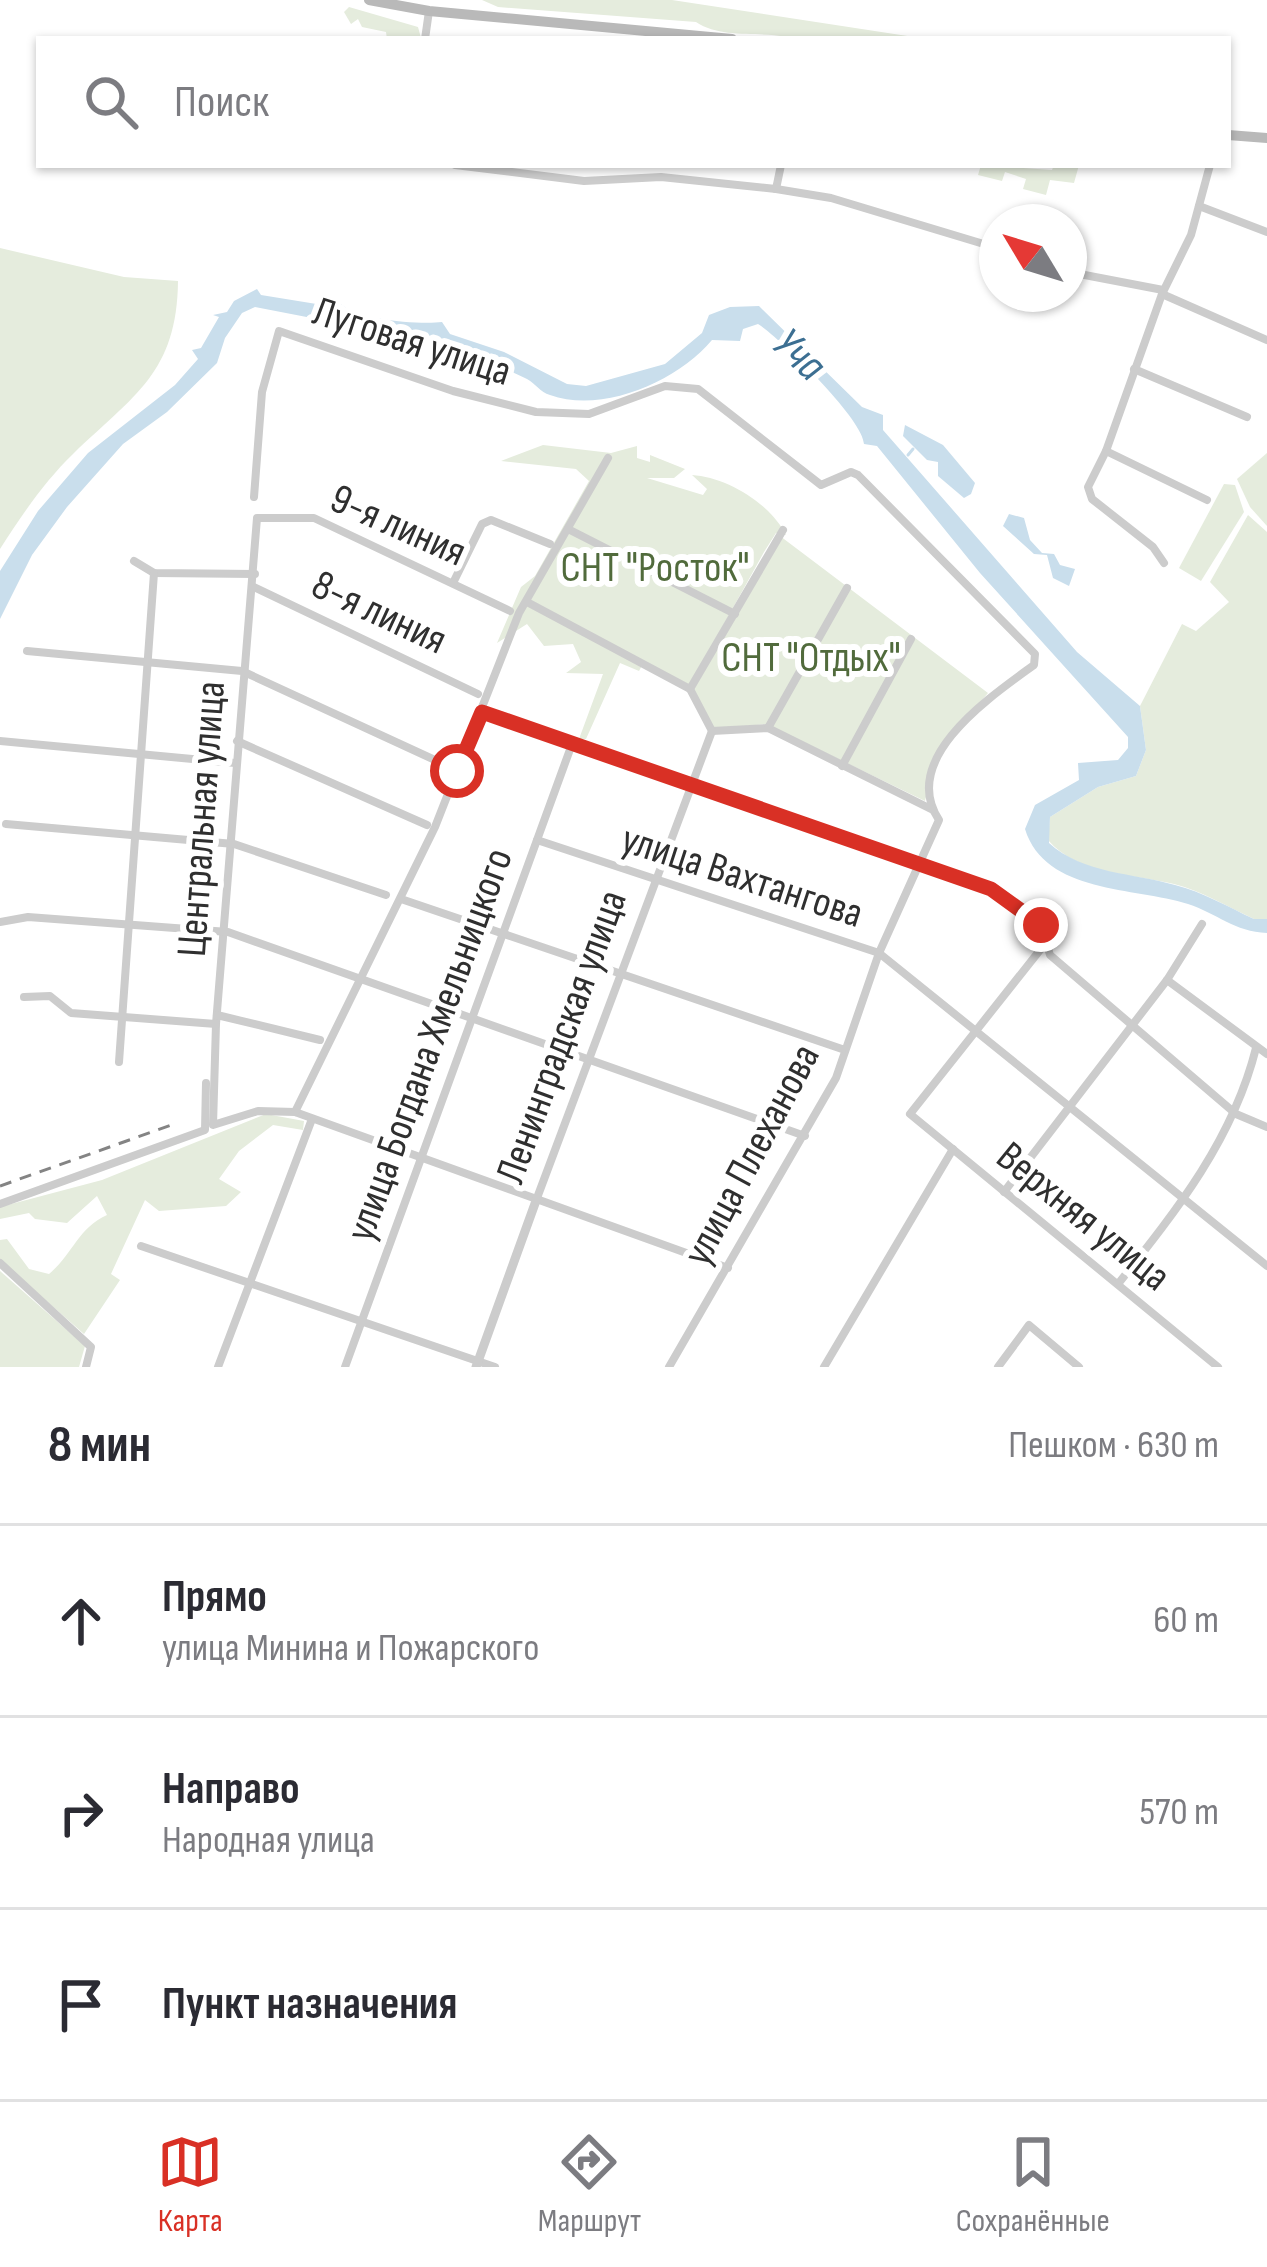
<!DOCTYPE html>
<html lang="ru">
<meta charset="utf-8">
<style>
:root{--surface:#fff;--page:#f7f7f7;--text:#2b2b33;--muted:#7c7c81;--line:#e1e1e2;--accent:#d93025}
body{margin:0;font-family:"Sofia Sans Condensed",sans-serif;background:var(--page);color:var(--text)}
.compass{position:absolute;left:979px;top:204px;width:108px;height:108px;border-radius:50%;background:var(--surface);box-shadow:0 3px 9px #0004;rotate:308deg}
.stop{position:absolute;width:36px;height:36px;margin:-27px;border:9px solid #d93025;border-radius:50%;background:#fff}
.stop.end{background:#d93025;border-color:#fff;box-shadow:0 3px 12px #0008}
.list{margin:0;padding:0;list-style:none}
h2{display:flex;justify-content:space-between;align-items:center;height:156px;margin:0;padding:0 48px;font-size:51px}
h2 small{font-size:39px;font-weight:400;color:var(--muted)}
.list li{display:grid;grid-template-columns:78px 1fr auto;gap:36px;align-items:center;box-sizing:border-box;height:192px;padding:0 48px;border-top:3px solid var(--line)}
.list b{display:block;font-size:45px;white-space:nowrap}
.list p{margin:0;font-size:39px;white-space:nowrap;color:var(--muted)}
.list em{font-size:39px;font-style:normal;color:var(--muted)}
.icon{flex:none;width:66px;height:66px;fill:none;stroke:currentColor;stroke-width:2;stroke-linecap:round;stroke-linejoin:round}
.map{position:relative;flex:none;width:1267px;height:1367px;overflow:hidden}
.search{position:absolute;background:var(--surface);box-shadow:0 3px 9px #0004;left:36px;right:36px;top:36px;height:132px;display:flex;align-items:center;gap:30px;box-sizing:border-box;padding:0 42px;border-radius:0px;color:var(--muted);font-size:45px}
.sheet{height:732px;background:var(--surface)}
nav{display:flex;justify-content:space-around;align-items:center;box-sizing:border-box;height:168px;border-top:3px solid var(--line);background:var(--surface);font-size:33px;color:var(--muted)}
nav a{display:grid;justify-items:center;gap:6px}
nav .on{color:var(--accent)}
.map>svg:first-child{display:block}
</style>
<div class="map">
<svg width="1267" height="1367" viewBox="0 0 1267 1367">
<rect width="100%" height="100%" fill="#fff"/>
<g fill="#e5ecdd">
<path d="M482 0H672L927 39 786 37C758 31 721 39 696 22L498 7Z"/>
<polygon points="349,7 418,27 421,38 387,39 386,32 362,27 358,19 351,24 344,12"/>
<polygon points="981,165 1052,170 1054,165 1079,165 1074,183 1050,180 1046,195 1023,189 1026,179 1005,172 1002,181 978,175"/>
<path d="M0 248 124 277 178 281C177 373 134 395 73 454 45 481 21 516 0 549Z"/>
<path d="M543 445 611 453 637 446V458L650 462V455L685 469 674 478H647L703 495 707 489 692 475C726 477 770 503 786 535L776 533 764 552 690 685 644 662 639 671 620 663 586 739H579L603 674 566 673 581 662 573 644 544 646 527 624 497 643 521 587 535 576 589 481 576 469 501 461Z"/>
<polygon points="1267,453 1267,526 1250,507 1237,479"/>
<polygon points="1224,484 1235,485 1244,512 1201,581 1179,568"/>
<path d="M1248 515 1267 532V919H1254C1228 907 1202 891 1174 884 1133 874 1078 875 1048 840L1050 817 1098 787 1136 776 1146 750 1140 706 1182 624 1196 631 1229 602 1210 582Z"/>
<polygon points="780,536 988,693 936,754 925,801 766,724 713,729 692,689"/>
<path d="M266 1114 304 1121 303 1130 273 1125 239 1151 219 1179 241 1192 226 1206 159 1211 145 1200 111 1274 120 1280 84 1334 0 1260V1240L7 1239 29 1269 49 1274C73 1254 78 1228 107 1215L97 1196 67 1223 35 1219 29 1213 0 1219V1207L102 1180Z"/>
<polygon points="0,1271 85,1346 79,1367 0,1367"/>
</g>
<g fill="#c9deec">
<path d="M257 289 261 295 335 307 339 302C354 320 421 325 442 322L450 334 504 352 567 384 586 386 665 364 702 333 709 315 730 307 759 306 862 407 883 415V430L1077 652 1140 706 1146 750 1136 776 1098 787 1050 817 1049 843C1083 874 1134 873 1175 885 1203 892 1228 907 1254 919H1267V933C1235 932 1216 913 1188 904 1135 887 1045 894 1025 829L1035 805 1079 780 1078 763 1118 760 1128 748V737L980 573 877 446 864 444C864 420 780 338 758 324L743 329 740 341 712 340C678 381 603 414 550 395 540 392 536 384 527 379 501 367 476 355 447 350L442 359 438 348 415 338 255 307 242 313 225 338 217 363 167 412 123 444 67 507 32 555 0 619V571L38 511 88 453 175 385 198 359 192 350 201 348 219 317 213 315 227 312 234 301Z"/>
<polygon points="905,425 943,445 975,483 971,494 964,498 938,476 938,462 927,460 903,436"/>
<polygon points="1009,514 1024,518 1030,540 1042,553 1054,554 1060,565 1075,569 1069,586 1053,578 1047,555 1034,554 1003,526"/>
</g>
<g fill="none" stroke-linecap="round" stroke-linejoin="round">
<polyline stroke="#c9deec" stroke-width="3" points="908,455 913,449"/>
<g stroke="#ccc" stroke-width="8">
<polyline points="425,39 429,11"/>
<polyline points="455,165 584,181 661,177 776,189 831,198 997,248"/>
<polyline points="776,189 781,165"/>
<polyline points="1199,206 1267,232"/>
<polyline points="1069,272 1163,290"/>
<polyline points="1162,294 1267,340"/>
<polyline points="1134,369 1247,417"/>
<polyline points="1106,451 1207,500"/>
<path d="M254 497 262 392 279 331 453 391 536 412 589 414 665 386 698 389 821 485 851 472 858 475 1035 654 1034 665C993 695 898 758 939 820L879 953 836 1078 669 1367"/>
<polyline points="568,529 735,614"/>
<polyline points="134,561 154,573 255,574"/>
<polyline points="1164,563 1153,547 1092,499 1088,487 1106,451 1162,294 1191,235 1210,165"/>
<polyline points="454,581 482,524 491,520 550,544"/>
<polyline points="254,587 478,694"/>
<polyline points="527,602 690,689 712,731 768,728 933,810"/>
<polyline points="510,611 314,518 257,518 216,1024 213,1125 258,1111 295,1112 728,1268"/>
<polyline points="27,651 242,671 450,767"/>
<polyline points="690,689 783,530"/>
<polyline points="482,712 991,889 1041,924 1050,955 1236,1114 1267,1127"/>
<polyline points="768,728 847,588"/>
<polyline points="0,741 235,763"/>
<polyline points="237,741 427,825"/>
<polyline points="842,766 911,639"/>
<polyline points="6,824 234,844 386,895"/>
<polyline points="537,840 879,953 1267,1266"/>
<polyline points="401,899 842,1049"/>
<polyline points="0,922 28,917 228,932 805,1136"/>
<polyline points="1044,945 910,1114 1218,1367"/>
<polyline points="1167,980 1267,1054"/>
<polyline points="24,997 50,996 71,1013 216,1024"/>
<polyline points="217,1015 320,1040"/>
<polyline points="119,1062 154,573"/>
<polyline points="295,1112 435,827 519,613 608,458"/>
<polyline points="1004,1192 1167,980 1202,924"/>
<polyline points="537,1198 712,731"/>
<polyline points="0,1204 205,1130 206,1083"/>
<polyline points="141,1246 495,1367"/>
<polyline points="0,1263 91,1347 86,1367"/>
<path d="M1118 1284C1176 1211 1233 1140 1256 1048"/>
<polyline points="218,1367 312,1119"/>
<polyline points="345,1367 572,744"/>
<polyline points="824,1367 953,1149"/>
<polyline points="998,1367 1029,1325 1079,1367"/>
</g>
<polyline stroke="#ccc" stroke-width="9" points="476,1367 537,1198"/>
<g stroke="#b9b9b9" stroke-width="10">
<polyline points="369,0 429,11 732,39"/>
<polyline points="1228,135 1267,138"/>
</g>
<polyline stroke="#848484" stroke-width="3" stroke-dasharray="12 9" stroke-linecap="butt" points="0,1186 177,1123"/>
</g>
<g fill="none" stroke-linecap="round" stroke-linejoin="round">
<polyline stroke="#d93025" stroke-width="15" points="457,771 482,712 991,889 1041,925"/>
</g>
<g text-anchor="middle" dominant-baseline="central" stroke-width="12" stroke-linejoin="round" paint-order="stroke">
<g font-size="42" fill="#2f2f2f" stroke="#fff">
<text transform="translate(412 342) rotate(18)">Луговая улица</text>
<text transform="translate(398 526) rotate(24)">9-я линия</text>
<text transform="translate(379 613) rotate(25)">8-я линия</text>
<text transform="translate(202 819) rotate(-86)">Центральная улица</text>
<text transform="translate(742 877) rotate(18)">улица Вахтангова</text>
<text transform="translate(562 1037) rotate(-70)">Ленинградская улица</text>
<text transform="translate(430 1045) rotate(-70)">улица Богдана Хмельницкого</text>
<text transform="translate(752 1155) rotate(-62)">улица Плеханова</text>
<text transform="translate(1083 1217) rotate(39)">Верхняя улица</text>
</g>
<g font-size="42" fill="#516b3c" stroke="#fff">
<text x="655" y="568">СНТ "Росток"</text>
<text x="811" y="658">СНТ "Отдых"</text>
</g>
<g font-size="45" font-style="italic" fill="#3c6f92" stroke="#fff">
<text transform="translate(799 355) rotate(43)">Уча</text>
</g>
</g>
</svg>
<svg class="compass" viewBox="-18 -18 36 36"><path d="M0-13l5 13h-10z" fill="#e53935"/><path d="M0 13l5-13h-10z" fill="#7c7c81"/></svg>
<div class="stop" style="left:457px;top:771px"></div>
<div class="stop end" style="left:1041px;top:925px"></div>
<div class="search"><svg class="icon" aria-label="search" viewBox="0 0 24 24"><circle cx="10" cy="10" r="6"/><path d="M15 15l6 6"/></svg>Поиск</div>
</div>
<section class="sheet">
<h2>8 мин<small>Пешком · 630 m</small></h2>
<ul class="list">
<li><svg class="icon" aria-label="ahead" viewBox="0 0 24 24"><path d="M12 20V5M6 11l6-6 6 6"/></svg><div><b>Прямо</b><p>улица Минина и Пожарского</p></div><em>60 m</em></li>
<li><svg class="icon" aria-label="right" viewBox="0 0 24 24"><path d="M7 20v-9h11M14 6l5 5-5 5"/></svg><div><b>Направо</b><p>Народная улица</p></div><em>570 m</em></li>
<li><svg class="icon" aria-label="arrive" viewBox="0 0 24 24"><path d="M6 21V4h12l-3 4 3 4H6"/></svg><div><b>Пункт назначения</b></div></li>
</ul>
</section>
<nav>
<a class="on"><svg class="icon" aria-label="map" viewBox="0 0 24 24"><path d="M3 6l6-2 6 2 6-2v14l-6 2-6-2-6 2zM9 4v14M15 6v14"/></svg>Карта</a>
<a><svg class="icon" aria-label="directions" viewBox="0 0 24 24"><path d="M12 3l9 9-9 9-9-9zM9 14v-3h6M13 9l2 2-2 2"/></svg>Маршрут</a>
<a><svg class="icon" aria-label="saved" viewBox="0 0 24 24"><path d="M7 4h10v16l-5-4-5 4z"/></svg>Сохранённые</a>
</nav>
